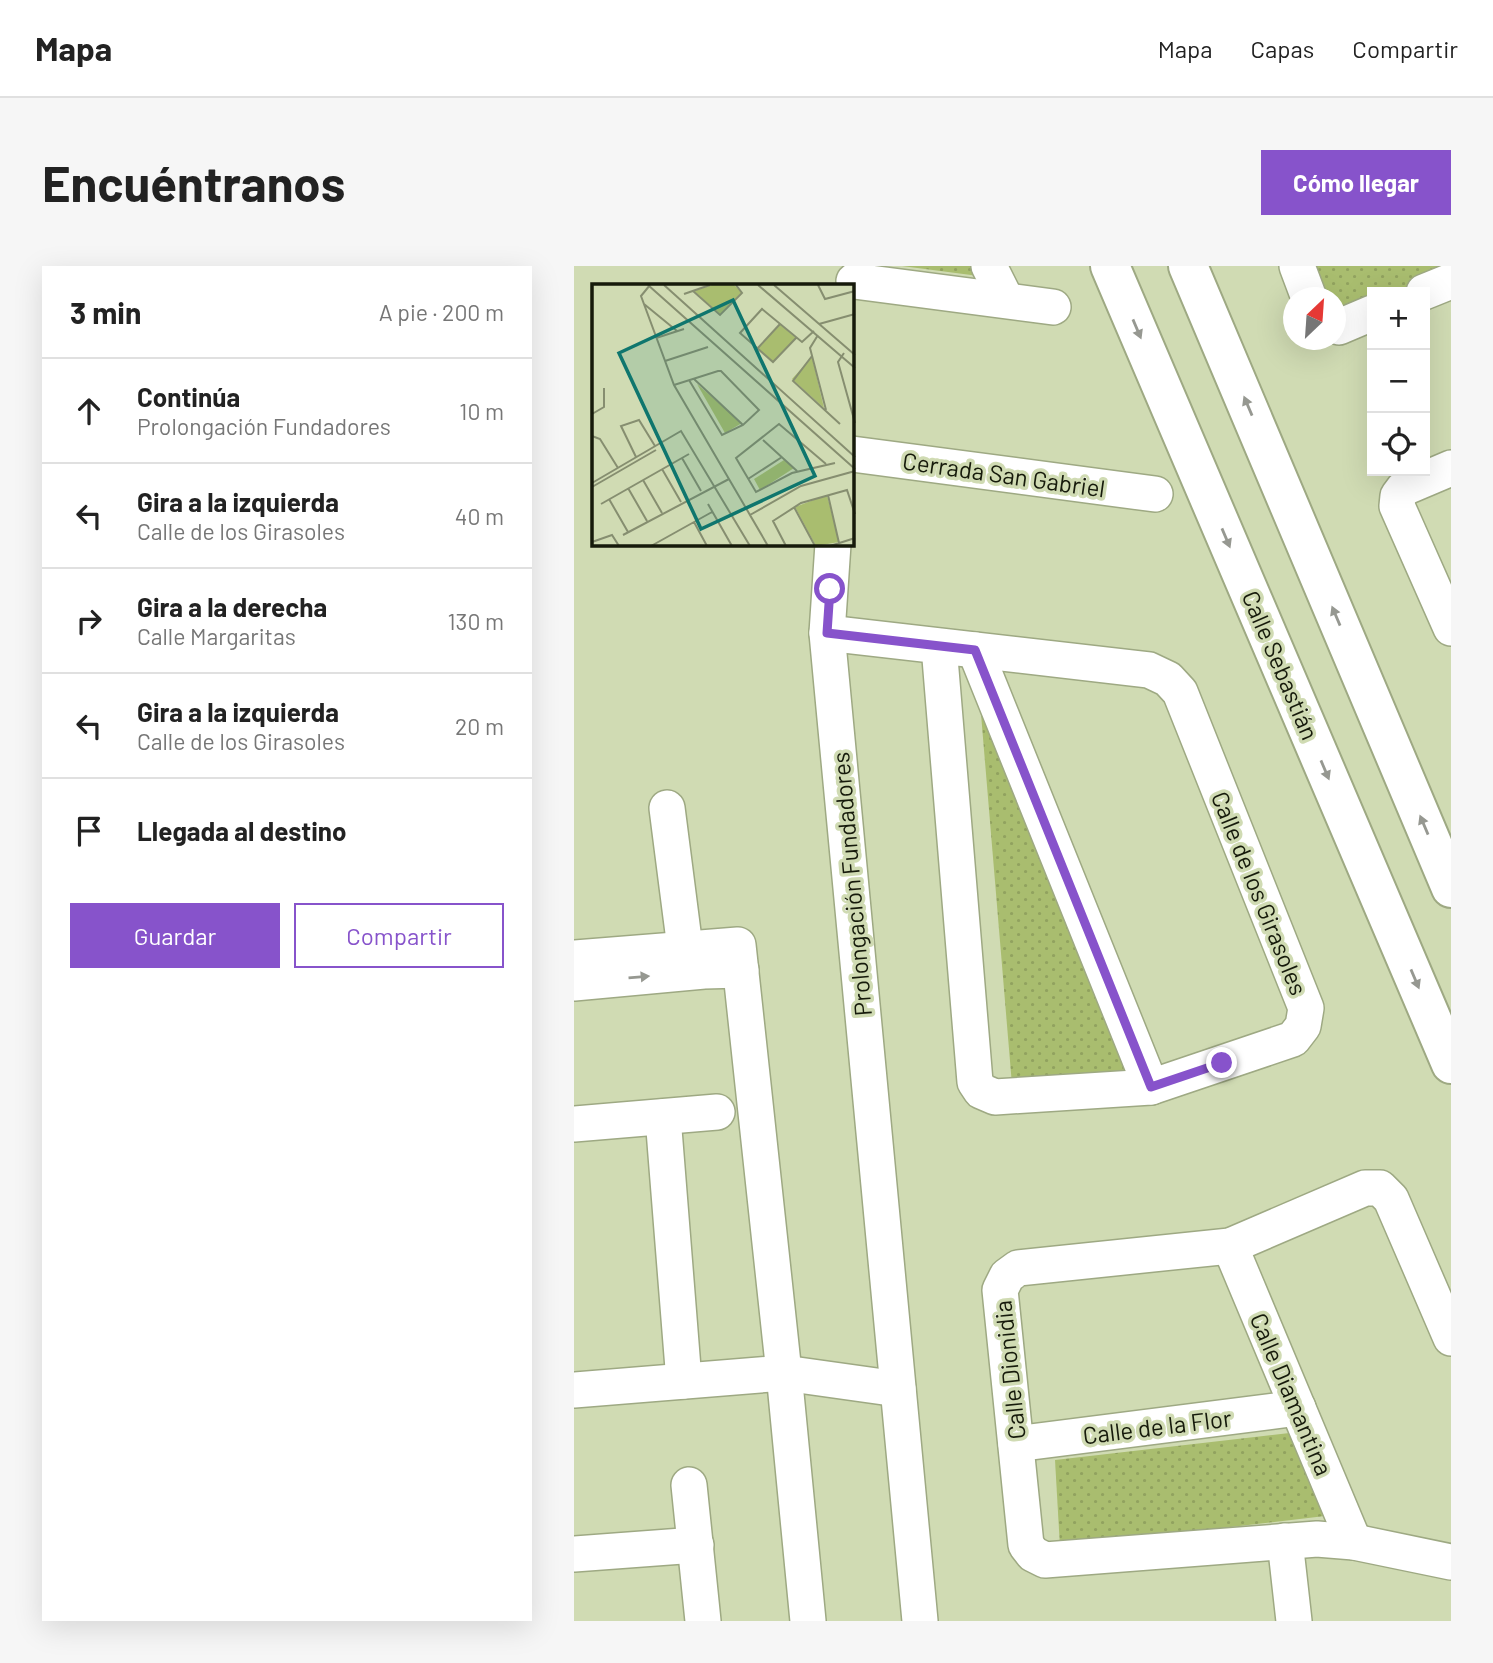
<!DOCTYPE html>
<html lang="es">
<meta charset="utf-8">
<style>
:root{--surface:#fff;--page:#f6f6f6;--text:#222;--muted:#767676;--line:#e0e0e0;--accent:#8753cb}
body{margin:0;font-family:Barlow,sans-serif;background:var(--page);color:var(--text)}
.controls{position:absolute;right:21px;top:21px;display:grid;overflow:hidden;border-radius:0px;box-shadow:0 7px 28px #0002}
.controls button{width:63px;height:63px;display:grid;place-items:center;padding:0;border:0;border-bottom:2px solid var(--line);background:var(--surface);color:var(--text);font:35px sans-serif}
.compass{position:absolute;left:709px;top:21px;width:63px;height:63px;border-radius:50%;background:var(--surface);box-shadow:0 7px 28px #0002;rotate:25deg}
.stop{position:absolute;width:21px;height:21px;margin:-16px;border:5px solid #8753cb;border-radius:50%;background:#fff}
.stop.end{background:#8753cb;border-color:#fff;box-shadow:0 2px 7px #0008}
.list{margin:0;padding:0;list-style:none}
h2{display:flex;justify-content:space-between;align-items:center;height:91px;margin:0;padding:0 28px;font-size:30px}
h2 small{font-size:23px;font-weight:400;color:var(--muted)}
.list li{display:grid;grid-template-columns:46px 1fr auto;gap:21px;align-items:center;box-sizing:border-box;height:105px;padding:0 28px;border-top:2px solid var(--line)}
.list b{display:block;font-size:26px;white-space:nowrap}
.list p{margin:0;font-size:23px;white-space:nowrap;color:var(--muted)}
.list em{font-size:23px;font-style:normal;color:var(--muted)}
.actions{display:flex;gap:14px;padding:21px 28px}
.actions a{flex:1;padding:16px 0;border:2px solid var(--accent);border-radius:0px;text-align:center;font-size:24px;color:var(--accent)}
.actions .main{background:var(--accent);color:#fff}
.icon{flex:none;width:38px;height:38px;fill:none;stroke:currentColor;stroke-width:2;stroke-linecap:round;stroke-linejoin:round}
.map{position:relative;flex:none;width:877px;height:1355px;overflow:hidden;border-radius:0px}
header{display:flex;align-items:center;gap:42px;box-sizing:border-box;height:98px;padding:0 35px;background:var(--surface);border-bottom:2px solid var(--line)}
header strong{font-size:33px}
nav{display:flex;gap:38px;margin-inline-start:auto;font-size:24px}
.intro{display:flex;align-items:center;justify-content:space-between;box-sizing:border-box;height:168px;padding:0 42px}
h1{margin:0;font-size:49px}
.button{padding:18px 32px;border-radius:0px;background:var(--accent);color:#fff;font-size:24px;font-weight:700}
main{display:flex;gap:42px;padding:0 42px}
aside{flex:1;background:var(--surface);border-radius:0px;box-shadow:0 7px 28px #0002}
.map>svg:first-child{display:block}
</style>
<header>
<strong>Mapa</strong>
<nav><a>Mapa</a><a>Capas</a><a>Compartir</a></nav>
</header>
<div class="intro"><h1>Encuéntranos</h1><a class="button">Cómo llegar</a></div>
<main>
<aside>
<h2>3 min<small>A pie · 200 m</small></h2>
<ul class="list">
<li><svg class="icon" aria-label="ahead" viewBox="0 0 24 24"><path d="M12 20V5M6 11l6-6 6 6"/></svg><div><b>Continúa</b><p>Prolongación Fundadores</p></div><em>10 m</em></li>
<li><svg class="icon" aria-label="left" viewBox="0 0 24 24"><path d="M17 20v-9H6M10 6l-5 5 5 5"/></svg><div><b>Gira a la izquierda</b><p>Calle de los Girasoles</p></div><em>40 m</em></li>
<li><svg class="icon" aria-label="right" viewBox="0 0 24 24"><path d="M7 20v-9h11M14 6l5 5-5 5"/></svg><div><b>Gira a la derecha</b><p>Calle Margaritas</p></div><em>130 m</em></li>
<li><svg class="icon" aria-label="left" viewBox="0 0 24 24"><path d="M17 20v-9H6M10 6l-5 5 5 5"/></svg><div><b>Gira a la izquierda</b><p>Calle de los Girasoles</p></div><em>20 m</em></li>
<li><svg class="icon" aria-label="arrive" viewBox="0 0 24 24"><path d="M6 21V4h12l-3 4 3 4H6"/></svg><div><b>Llegada al destino</b></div></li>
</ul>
<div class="actions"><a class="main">Guardar</a><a>Compartir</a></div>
</aside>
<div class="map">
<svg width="877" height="1355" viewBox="0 0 877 1355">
<defs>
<pattern id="park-dots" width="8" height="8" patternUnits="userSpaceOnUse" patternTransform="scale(1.75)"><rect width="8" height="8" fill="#a9bd6f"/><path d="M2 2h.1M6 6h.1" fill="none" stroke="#91a25f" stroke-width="1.8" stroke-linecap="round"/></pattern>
</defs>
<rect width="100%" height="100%" fill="#d0dbb3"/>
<g fill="url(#park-dots)">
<polygon points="328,0 415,0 420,12"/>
<polygon points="732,0 877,0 877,7 828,26 798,26 798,38 762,53 762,32 745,31"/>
<polygon points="405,424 571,809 438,819"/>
<polygon points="733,1165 768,1248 486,1281 481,1194"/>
</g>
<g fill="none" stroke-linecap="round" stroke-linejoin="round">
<g stroke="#9ea983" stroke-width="38">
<g id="minor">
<polyline points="415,0 432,34"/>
<polyline points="723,0 735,32"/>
<polyline points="280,15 479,41"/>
<polyline points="850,26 877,15"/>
<polyline points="762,60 765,61 798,47"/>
<polyline points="278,188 581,228"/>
<polyline points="877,202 830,222 824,230 823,240 877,362"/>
<polyline points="259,278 253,367 346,1355"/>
<polyline points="253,367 575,404 594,413 606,426 732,742 729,760 719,773 577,821 421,831 407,825 401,816 365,380"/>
<polyline points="401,384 577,821"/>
<polyline points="93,542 111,682"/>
<polyline points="0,692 164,679 210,1107 234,1355"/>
<polyline points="0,717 130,705 167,704"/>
<polyline points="89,851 110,1115"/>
<polyline points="0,858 143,846"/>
<polyline points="656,980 780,1276"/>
<polyline points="877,1072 817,933 806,922 791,922 656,980 444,1002 433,1010 426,1024 452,1279 459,1288 471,1294 743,1273 780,1276 877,1296"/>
<polyline points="0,1124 210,1107 324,1123"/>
<polyline points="442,1178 724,1142"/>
<polyline points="115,1219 129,1355"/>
<polyline points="711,1275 720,1355"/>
<polyline points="0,1288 122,1279"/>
</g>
</g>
<g stroke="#9ea983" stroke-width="42">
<g id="major">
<polyline points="536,0 877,798"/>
<polyline points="614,0 877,622"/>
</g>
</g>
<use href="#minor" stroke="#fff" stroke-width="35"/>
<use href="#major" stroke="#fff" stroke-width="38"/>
</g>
<defs><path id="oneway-solid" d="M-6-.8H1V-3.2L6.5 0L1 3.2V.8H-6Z" transform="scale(1.75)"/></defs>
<g fill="#969891">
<use href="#oneway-solid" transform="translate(563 63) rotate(67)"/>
<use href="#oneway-solid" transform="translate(674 140) rotate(-113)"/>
<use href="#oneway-solid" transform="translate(652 272) rotate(67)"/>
<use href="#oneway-solid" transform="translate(762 350) rotate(-113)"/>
<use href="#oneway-solid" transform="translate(751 504) rotate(67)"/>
<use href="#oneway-solid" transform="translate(850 559) rotate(-113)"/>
<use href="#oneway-solid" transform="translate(65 711) rotate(-5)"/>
<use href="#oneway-solid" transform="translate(841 713) rotate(67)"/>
</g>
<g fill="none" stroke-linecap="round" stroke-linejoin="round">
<polyline stroke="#8753cb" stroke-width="9" points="256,323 253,367 401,384 577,821 648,797"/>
</g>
<g text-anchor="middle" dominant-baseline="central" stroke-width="7" stroke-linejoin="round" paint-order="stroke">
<g font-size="24" fill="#161a0b" stroke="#d0dbb3">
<text transform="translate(430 208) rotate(8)">Cerrada San Gabriel</text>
<text transform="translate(707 399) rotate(67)">Calle Sebastián</text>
<text transform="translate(277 618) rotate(-95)">Prolongación Fundadores</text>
<text transform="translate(686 627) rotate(68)">Calle de los Girasoles</text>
<text transform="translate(435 1104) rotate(-96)">Calle Dionidia</text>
<text transform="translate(718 1128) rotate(67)">Calle Diamantina</text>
<text transform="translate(583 1160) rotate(-7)">Calle de la Flor</text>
</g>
</g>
<g transform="translate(18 18)">
<rect width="262" height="262" fill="#d0dbb3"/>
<path d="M120 1H142L150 8 128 30 102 7ZM188 40 204 54 181 78 165 65ZM220 73 232 124 200 95ZM105 100 150 139 133 149ZM192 176 202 184 168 206 162 195ZM235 211 247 258 224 262 203 223Z" fill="#a9bd6f"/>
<path fill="none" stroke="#868e70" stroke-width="2" d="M56 1 263 185M58 1 49 12 82 101 158 231M72 1 263 173M166 1 263 84M182 1 263 71M226 1 233 15 263 7M101 7 128 31 150 9 144 1M92 10 118 1M52 20 85 47M227 40 263 30M226 51 218 64 234 126M64 54 92 45M204 54 181 78 148 49 170 25 210 58 222 47M165 65 188 40M252 69 246 78 263 139M220 72 201 97 248 140M73 77 116 63M102 95 151 141M82 101 126 87H129L167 126 151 141 130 151 97 96M0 130 12 123V104M0 152 8 155 26 184M171 156 205 187M44 173 29 142 47 136 63 162M90 174 109 207M234 180 187 140 144 174 164 208 200 189 243 179M70 185 89 218M156 195 190 173M51 196 70 229M0 199 89 147 158 262M0 203 64 166M36 204 55 237M236 211 247 259M17 215 36 248M9 220 97 170M116 220 140 262M202 223 223 262M102 238 115 262M31 251 137 195M0 258 20 251 27 262M59 262 120 228M176 262 158 231 209 202 263 187M194 262 181 237 209 219 255 206 263 230M238 262 263 254"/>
<path fill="#0f766e" fill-opacity="0.15" stroke="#0f766e" stroke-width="3.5" d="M141 16 223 192 109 245 27 69Z"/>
<rect width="262" height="262" fill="none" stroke="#161a0b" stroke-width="3.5"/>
</g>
</svg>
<div class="controls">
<button>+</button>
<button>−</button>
<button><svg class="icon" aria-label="locate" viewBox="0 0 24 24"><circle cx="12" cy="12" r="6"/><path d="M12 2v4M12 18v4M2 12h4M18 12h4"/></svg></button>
</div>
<svg class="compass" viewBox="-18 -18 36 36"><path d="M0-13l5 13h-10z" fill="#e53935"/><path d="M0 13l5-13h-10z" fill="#767676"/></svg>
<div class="stop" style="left:256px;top:323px"></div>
<div class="stop end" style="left:648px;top:797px"></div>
</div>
</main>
